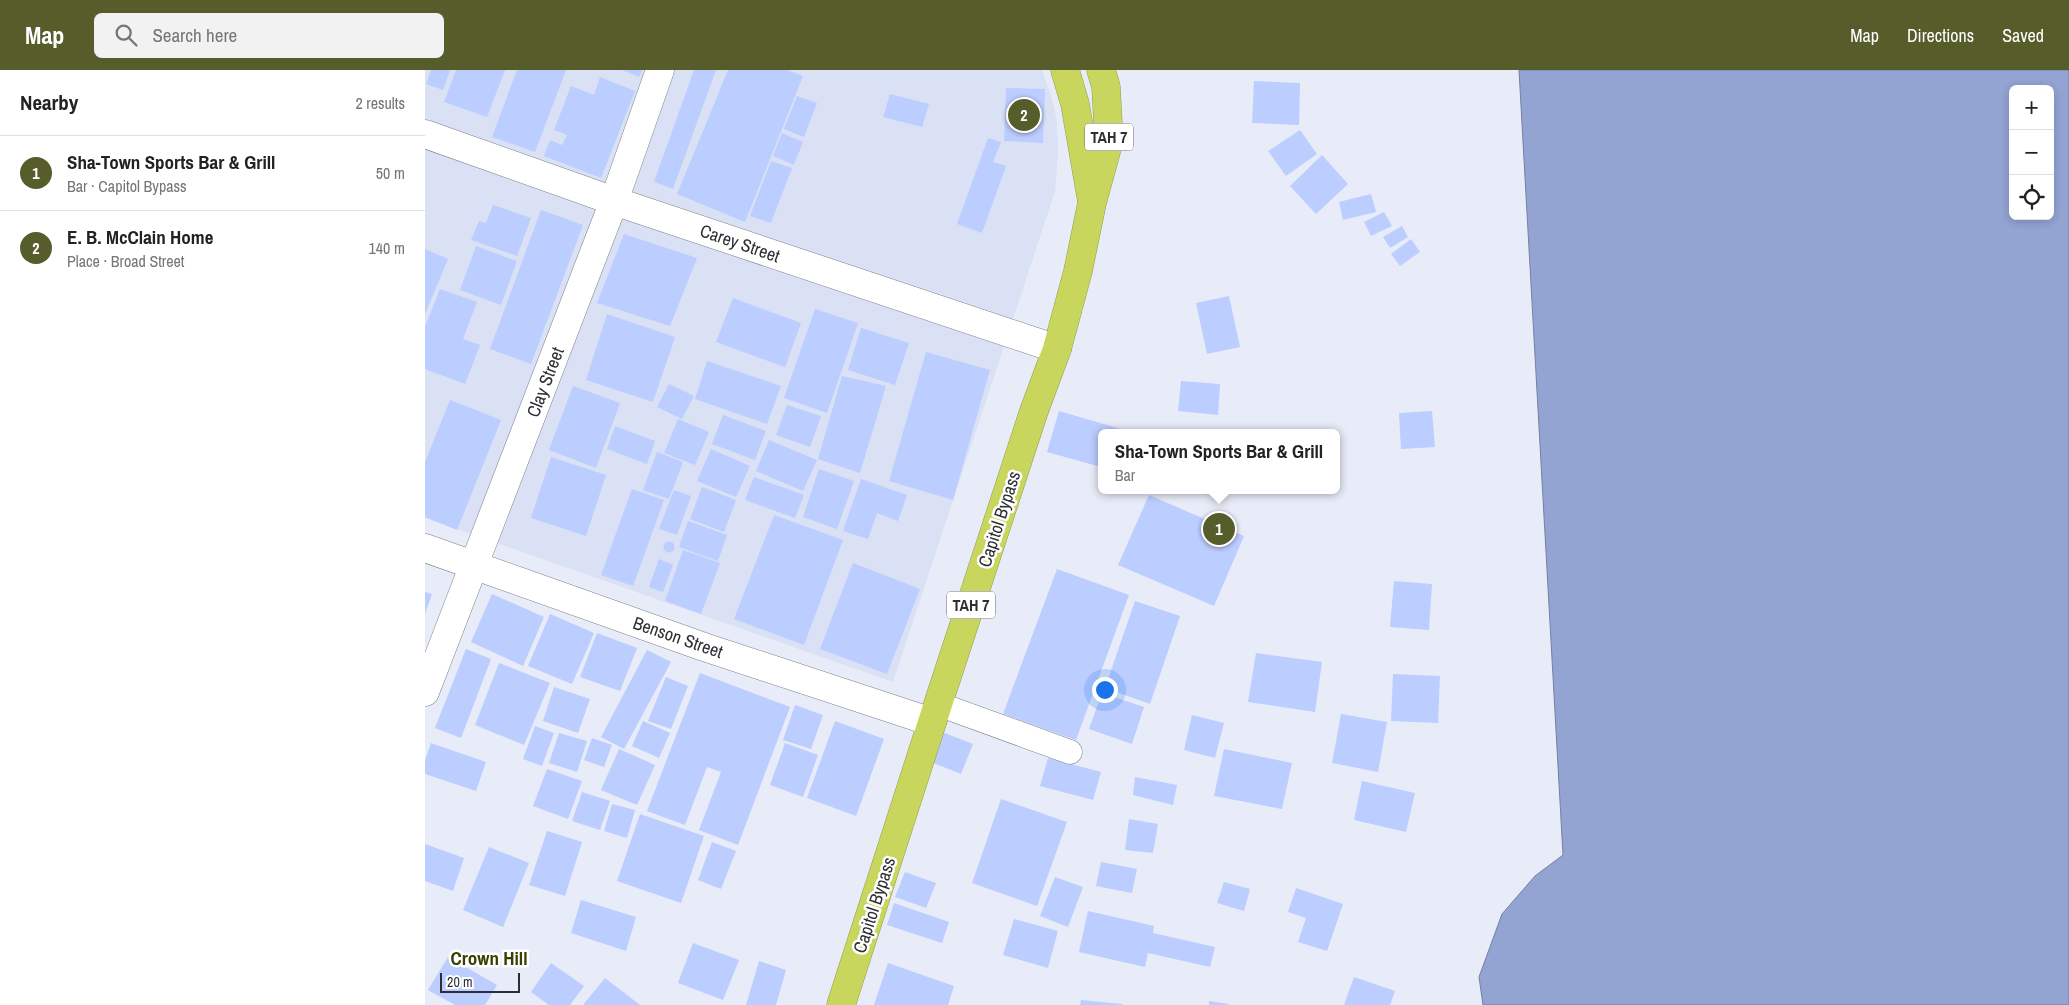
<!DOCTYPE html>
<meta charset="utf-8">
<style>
:root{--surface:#fff;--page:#f2f2f2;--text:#222;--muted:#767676;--line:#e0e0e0;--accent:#565c2a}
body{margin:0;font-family:"Archivo Narrow",sans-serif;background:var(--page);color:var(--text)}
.controls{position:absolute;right:15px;top:15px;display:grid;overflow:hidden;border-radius:8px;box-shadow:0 2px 8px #0003}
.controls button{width:45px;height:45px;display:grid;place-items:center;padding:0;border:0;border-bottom:1px solid var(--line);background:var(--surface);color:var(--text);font:25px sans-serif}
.scale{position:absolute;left:15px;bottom:12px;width:80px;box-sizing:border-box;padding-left:5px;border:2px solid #2e2f34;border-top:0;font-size:14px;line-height:18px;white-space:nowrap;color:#2e2f34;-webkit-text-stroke:4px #fff;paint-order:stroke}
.you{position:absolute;left:679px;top:619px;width:18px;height:18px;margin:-12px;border:4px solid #fff;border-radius:50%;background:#1a73e8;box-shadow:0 0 0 8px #1a73e833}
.badge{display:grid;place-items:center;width:32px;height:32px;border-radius:50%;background:var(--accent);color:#fff;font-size:16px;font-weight:700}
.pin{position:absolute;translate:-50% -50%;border:2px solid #fff;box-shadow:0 1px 5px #0006}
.popup{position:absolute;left:673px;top:359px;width:242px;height:65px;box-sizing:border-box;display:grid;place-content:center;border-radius:8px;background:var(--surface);filter:drop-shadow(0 1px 4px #0005);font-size:16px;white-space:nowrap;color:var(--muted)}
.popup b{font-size:19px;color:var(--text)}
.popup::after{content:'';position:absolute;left:50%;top:100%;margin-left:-10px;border:10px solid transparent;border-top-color:var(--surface)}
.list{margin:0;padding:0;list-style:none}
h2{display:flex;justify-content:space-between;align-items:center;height:65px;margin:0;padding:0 20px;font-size:21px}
h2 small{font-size:16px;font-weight:400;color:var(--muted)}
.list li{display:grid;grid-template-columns:32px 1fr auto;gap:15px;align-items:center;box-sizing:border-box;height:75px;padding:0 20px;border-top:1px solid var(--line)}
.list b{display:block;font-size:19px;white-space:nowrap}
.list p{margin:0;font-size:16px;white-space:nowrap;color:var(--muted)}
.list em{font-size:16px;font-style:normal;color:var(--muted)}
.icon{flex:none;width:28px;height:28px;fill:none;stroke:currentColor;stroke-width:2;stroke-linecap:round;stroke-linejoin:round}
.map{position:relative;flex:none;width:1644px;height:935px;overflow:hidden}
header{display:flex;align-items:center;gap:30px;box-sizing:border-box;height:70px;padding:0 25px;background:var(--accent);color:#fff}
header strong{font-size:24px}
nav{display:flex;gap:28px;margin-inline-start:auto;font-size:18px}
.search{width:350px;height:45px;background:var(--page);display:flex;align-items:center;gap:12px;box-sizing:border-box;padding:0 18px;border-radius:8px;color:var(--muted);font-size:19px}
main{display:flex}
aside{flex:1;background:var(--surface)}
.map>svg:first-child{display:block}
</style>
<header>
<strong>Map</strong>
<div class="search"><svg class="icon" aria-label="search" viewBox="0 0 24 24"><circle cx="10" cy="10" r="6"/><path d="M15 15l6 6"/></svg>Search here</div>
<nav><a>Map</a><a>Directions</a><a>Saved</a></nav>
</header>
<main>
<aside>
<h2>Nearby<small>2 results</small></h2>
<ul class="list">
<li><span class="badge">1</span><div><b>Sha-Town Sports Bar &amp; Grill</b><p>Bar · Capitol Bypass</p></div><em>50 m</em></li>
<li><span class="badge">2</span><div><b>E. B. McClain Home</b><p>Place · Broad Street</p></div><em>140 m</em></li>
</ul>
</aside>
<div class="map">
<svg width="1644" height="935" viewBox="0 0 1644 935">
<rect width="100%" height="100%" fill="#e8ecf8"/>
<polygon fill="#dae1f4" points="0,0 617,0 626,25 632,51 633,83 630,122 468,612 0,448"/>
<path fill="#93a3d2" stroke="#7580a3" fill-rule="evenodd" d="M1094 0H1644V935H1058L1054 907 1077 844 1110 806 1138 785ZM1588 19H1625V146H1588Z"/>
<g fill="#bccdff">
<polygon points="6,0 25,0 18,20 1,14"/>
<polygon points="31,0 80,0 62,47 19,32"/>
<polygon points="92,0 141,0 110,82 67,67"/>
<polygon points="197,0 217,0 214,7"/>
<polygon points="269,0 291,0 248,119 229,112"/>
<polygon points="303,0 362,0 378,6 320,152 252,124"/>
<polygon points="175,7 210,21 176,108 119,86 125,70 137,75 142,65 129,60 146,16 169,25"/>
<polygon points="829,11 875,13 874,55 827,53"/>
<polygon points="581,18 620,19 618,73 579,71"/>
<polygon points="465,24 504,34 497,57 458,47"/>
<polygon points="372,26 392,33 379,67 359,59"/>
<polygon points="875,60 892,84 861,106 843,81"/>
<polygon points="357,63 378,72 369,95 348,86"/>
<polygon points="563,68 576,72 568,92 581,96 557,163 532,154"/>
<polygon points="897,85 923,114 891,144 865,116"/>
<polygon points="346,91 367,98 346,153 325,146"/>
<polygon points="946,124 951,142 918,150 914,132"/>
<polygon points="68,135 106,148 92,186 46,170 54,151 61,153"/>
<polygon points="116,140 158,155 106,294 65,279"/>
<polygon points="959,142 967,156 946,166 939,152"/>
<polygon points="977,156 983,167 965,178 958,167"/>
<polygon points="199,164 272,188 245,256 172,233"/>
<polygon points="986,169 995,182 975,196 966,184"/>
<polygon points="51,176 92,191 76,235 35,220"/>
<polygon points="0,179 23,189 0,244"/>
<polygon points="15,219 52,232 38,269 55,275 40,314 0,299 0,257"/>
<polygon points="804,226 815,277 782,284 771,233"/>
<polygon points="308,228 376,253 360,297 291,272"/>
<polygon points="390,239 433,253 402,343 359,328"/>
<polygon points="182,244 250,267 228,332 161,310"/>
<polygon points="436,258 484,273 470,315 423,300"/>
<polygon points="501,282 565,300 528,430 464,411"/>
<polygon points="282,291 356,316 342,354 270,329"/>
<polygon points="417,306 461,316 435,403 393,389"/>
<polygon points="756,311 795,314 793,345 753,341"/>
<polygon points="244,314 269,326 257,349 232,337"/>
<polygon points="148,316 195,333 171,398 124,380"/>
<polygon points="25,330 76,350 32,460 0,447 0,392"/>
<polygon points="362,335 396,346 385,377 351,365"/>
<polygon points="634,341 706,362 706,363 676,363 676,397 622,382"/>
<polygon points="1007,341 1010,377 976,379 974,343"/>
<polygon points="298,345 341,361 330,390 287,374"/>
<polygon points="253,349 284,362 270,395 239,383"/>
<polygon points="190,356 230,371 222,394 182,379"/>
<polygon points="344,370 392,390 378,421 331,401"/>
<polygon points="286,379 325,396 311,427 272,411"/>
<polygon points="232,382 258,392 244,429 218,420"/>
<polygon points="126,387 181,405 161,466 106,448"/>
<polygon points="394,399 429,411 412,459 378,447"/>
<polygon points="329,407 379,425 370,448 320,430"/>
<polygon points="436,409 482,425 473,451 452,443 443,469 418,461"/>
<polygon points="277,417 311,430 299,462 265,449"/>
<polygon points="207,419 239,430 208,516 176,505"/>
<polygon points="249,420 266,426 252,465 234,459"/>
<polygon points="724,425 819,466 789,536 693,495"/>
<polygon points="349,445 418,470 379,575 309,549"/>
<polygon points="263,451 302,465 293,491 254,477"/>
<circle cx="244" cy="477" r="5.5"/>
<polygon points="258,480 295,493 276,544 240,531"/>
<polygon points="234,489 248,495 238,522 224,517"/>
<polygon points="428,493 495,519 462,604 395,579"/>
<polygon points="632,499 704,525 651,670 578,644"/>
<polygon points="969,511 1007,514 1004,560 965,557"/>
<polygon points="0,522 7,524 0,544"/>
<polygon points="67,524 119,547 98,596 46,572"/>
<polygon points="710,531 755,546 725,634 680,618"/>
<polygon points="125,544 169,563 147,614 103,596"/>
<polygon points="172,563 212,578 195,621 155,607"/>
<polygon points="41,579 66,589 36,668 10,658"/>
<polygon points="222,580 246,592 199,679 176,667"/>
<polygon points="831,583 897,592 890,642 823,632"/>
<polygon points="74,593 125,613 99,675 50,655"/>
<polygon points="275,603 365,637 313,775 274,760 296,702 282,697 260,755 222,741"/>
<polygon points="968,604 1015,606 1013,653 966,651"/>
<polygon points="241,607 263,616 246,659 223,651"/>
<polygon points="129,617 165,629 153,663 118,651"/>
<polygon points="677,623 719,637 707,674 664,659"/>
<polygon points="370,635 398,645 386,679 358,670"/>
<polygon points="916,644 962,652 953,702 907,693"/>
<polygon points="767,645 799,653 790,688 759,680"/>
<polygon points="218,651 245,663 234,688 207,676"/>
<polygon points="410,651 459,669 431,746 382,728"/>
<polygon points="110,656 129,663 117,696 98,689"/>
<polygon points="517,662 548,674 536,704 506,692"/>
<polygon points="134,663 162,671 152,702 124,693"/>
<polygon points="167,668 187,675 179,697 159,690"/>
<polygon points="6,673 61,692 51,721 0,704 0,690"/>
<polygon points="360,673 393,685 378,727 345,715"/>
<polygon points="194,679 230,695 212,735 176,720"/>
<polygon points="799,679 867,693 857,739 789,726"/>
<polygon points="623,688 676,702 668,730 615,716"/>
<polygon points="122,699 157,711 143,749 108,736"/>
<polygon points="710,707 752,715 748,735 708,725"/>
<polygon points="937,711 990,723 981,762 929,750"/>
<polygon points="157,722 185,731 175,760 147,751"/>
<polygon points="576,729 642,752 612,836 547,813"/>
<polygon points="187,734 210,740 202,768 179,761"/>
<polygon points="215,744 279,766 256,833 192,811"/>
<polygon points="704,749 733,754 728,783 700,780"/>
<polygon points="122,761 157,772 140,826 104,815"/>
<polygon points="287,772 311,781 296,819 273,810"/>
<polygon points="0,774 39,788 28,821 0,811"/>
<polygon points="64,777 104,793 78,857 38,840"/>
<polygon points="676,792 712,799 707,823 671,816"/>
<polygon points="480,802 511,813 501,838 470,827"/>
<polygon points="630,807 658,817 643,857 615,846"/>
<polygon points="799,812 825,819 819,841 792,833"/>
<polygon points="871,818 918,834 902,881 873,872 881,848 863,842"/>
<polygon points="156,830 211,847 201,881 146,863"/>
<polygon points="469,833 524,852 517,873 462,855"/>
<polygon points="663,841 729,856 728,863 790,877 785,897 723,883 720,897 654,882"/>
<polygon points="589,849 633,861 623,898 578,885"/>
<polygon points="268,873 314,890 298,930 253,913"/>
<polygon points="23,887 72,915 60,935 30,935 3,920"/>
<polygon points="334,891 361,900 351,935 321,935"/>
<polygon points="126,893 159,916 145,935 124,935 106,922"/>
<polygon points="463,893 529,916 523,935 449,935"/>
<polygon points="929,907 970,921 965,935 919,935"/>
<polygon points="180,908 215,935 158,935"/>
<polygon points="656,930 697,934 697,935 655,935"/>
<polygon points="784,931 804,934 804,935 784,935"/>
</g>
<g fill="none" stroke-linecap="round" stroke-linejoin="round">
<g stroke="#7c808b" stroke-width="25">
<polyline id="street" points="513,634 645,682"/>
</g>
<g stroke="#7c808b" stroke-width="29">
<g id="secondary">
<polyline points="0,64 189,131 632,279"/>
<polyline points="0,478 279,577 507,652"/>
<polyline points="0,622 189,131 235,0"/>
</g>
</g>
<g stroke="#939c4f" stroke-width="29">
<g id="highway">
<polyline points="640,0 650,34 666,126"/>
<polyline points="416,935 513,634 609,341 632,279 653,201 667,133 684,71 681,17 676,0"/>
</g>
</g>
<use href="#street" stroke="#fff" stroke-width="24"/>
<use href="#secondary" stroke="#fff" stroke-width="28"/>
<use href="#highway" stroke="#c9d65e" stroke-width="28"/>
</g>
<g text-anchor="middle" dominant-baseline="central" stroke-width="5" stroke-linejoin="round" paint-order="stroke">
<g fill="#fff" stroke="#6d6d71" stroke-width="1">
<rect x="660" y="53.5" width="48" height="27" rx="4"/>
<rect x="522" y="521.5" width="48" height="27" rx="4"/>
</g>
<g font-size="16" font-weight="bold" fill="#2e2f34">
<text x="684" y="67">TAH 7</text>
<text x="546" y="535">TAH 7</text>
</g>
<g font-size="18" fill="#2e2f34" stroke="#fff">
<text transform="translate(315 173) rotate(19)">Carey Street</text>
<text transform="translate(120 312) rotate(-69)">Clay Street</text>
<text transform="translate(574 449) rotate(-72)">Capitol Bypass</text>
<text transform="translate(253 567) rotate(19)">Benson Street</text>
<text transform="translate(449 835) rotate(-72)">Capitol Bypass</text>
</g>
<g font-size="19" font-weight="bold" fill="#393f00" stroke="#fff">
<text x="64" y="888">Crown Hill</text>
</g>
</g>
</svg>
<div class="controls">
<button>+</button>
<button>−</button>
<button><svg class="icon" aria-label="locate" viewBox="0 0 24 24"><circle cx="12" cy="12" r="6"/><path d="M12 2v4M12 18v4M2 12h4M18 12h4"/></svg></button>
</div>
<div class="scale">20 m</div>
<div class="you"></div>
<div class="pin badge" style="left:794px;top:459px">1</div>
<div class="popup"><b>Sha-Town Sports Bar &amp; Grill</b>Bar</div>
<div class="pin badge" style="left:599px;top:45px">2</div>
</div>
</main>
